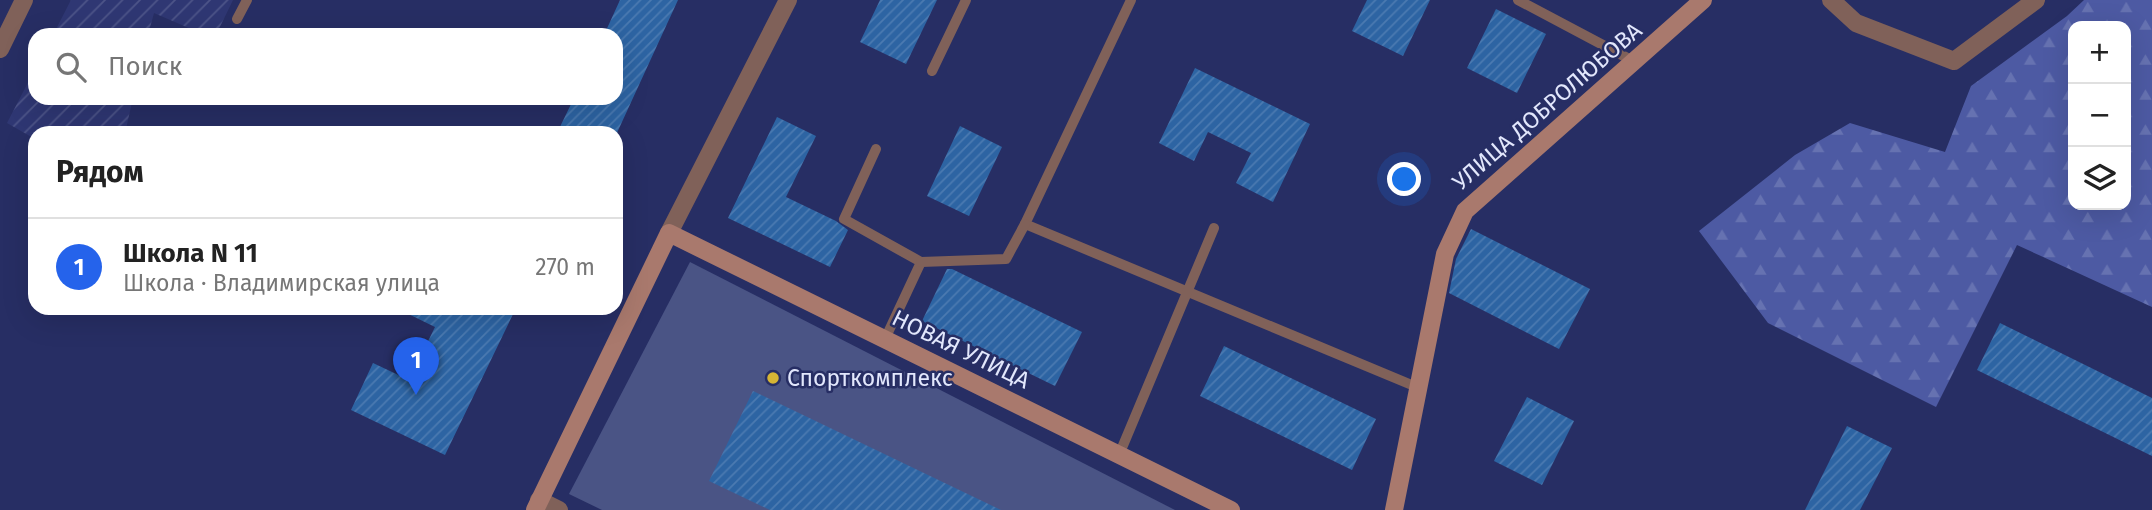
<!DOCTYPE html>
<html lang="ru">
<meta charset="utf-8">
<style>
:root{--surface:#fff;--page:#f6f6f6;--text:#222;--muted:#767676;--line:#e0e0e0;--accent:#2563eb}
body{margin:0;font-family:"Fira Sans",sans-serif;background:var(--page);color:var(--text)}
.controls{position:absolute;right:21px;top:21px;display:grid;overflow:hidden;border-radius:14px;box-shadow:0 7px 28px #0002}
.controls button{width:63px;height:63px;display:grid;place-items:center;padding:0;border:0;border-bottom:2px solid var(--line);background:var(--surface);color:var(--text);font:35px sans-serif}
.you{position:absolute;left:1405px;top:180px;width:24px;height:24px;margin:-18px;border:5px solid #fff;border-radius:50%;background:#1a73e8;box-shadow:0 0 0 10px #1a73e833}
.badge{display:grid;place-items:center;width:46px;height:46px;border-radius:50%;background:var(--accent);color:#fff;font-size:23px;font-weight:700}
.pin{position:absolute;translate:-50% -58px;filter:drop-shadow(0 2px 4px #0008)}
.pin::after{content:'';position:absolute;top:37px;width:24px;height:21px;background:inherit;clip-path:polygon(0 0,100% 0,50% 100%)}
.list{margin:0;padding:0;list-style:none}
h2{display:flex;justify-content:space-between;align-items:center;height:91px;margin:0;padding:0 28px;font-size:30px}
h2 small{font-size:23px;font-weight:400;color:var(--muted)}
.list li{display:grid;grid-template-columns:46px 1fr auto;gap:21px;align-items:center;box-sizing:border-box;height:98px;padding:0 28px;border-top:2px solid var(--line)}
.list b{display:block;font-size:26px;white-space:nowrap}
.list p{margin:0;font-size:23px;white-space:nowrap;color:var(--muted)}
.list em{font-size:23px;font-style:normal;color:var(--muted)}
.icon{flex:none;width:38px;height:38px;fill:none;stroke:currentColor;stroke-width:2;stroke-linecap:round;stroke-linejoin:round}
.map{position:relative;flex:none;width:2152px;height:510px;overflow:hidden}
.search{position:absolute;background:var(--surface);box-shadow:0 7px 28px #0002;left:28px;top:28px;width:595px;height:77px;display:flex;align-items:center;gap:18px;box-sizing:border-box;padding:0 24px;border-radius:21px;color:var(--muted);font-size:26px}
.panel{position:absolute;background:var(--surface);box-shadow:0 7px 28px #0002;left:28px;top:126px;width:595px;height:189px;border-radius:21px}
.map>svg:first-child{display:block}
</style>
<div class="map">
<svg width="2152" height="510" viewBox="0 0 2152 510">
<defs>
<pattern id="industrial-furrows" width="10" height="10" patternUnits="userSpaceOnUse" patternTransform="scale(1.75)"><rect width="10" height="10" fill="#2f3773"/><path d="M-1 1l2-2M0 10L10 0M9 11l2-2" fill="none" stroke="#4d5488"/></pattern>
<pattern id="forest-firs" width="22" height="20" patternUnits="userSpaceOnUse" patternTransform="scale(1.75)"><rect width="22" height="20" fill="#4d5aa3"/><path d="M5 1l3.5 6h-7zM16 11l3.5 6h-7z" fill="#6672b1"/></pattern>
<pattern id="building-hatch" width="6" height="6" patternUnits="userSpaceOnUse" patternTransform="scale(1.75)"><rect width="6" height="6" fill="#2d64a3"/><path d="M-1 1l2-2M0 6l6-6M5 7l2-2" fill="none" stroke="#4b7ab1"/></pattern>
</defs>
<rect width="100%" height="100%" fill="#272e64"/>
<g fill="url(#industrial-furrows)">
<polygon points="71,0 233,0 216,35 205,35 154,13 148,35 53,35"/>
<polygon points="35,69 35,98 133,98 125,133 35,133 35,139 7,123"/>
</g>
<path fill="url(#forest-firs)" fill-rule="evenodd" d="M2084 0H2152V307L2017 245 1936 407 1768 323 1699 231 1795 155 1850 123 1945 152 1971 86 2067 16ZM2073 26H2126V205H2073Z"/>
<polygon fill="#4a5485" points="690,262 1175,510 602,510 569,494"/>
<g fill="url(#building-hatch)">
<polygon points="620,0 678,0 616,135 616,133 557,133 574,98 616,98 616,35 604,35"/>
<polygon points="880,0 937,0 906,64 860,42"/>
<polygon points="1367,0 1430,0 1403,56 1352,31"/>
<polygon points="1496,9 1546,34 1517,93 1467,68"/>
<polygon points="1195,68 1310,124 1273,202 1236,183 1251,153 1208,132 1194,161 1159,143"/>
<polygon points="777,117 816,136 786,197 836,221 848,230 830,267 728,218"/>
<polygon points="960,126 1002,147 969,216 927,196"/>
<polygon points="1471,229 1590,289 1559,349 1449,293 1456,259"/>
<polygon points="947,269 952,269 1082,332 1055,386 922,321"/>
<polygon points="396,308 516,308 445,455 351,410 373,363 409,380 435,327"/>
<polygon points="2000,323 2152,398 2152,456 1977,370"/>
<polygon points="1224,346 1376,419 1352,470 1200,396"/>
<polygon points="753,391 1001,510 770,510 709,481"/>
<polygon points="1527,397 1574,421 1542,485 1494,461"/>
<polygon points="1847,426 1892,448 1860,510 1805,510"/>
</g>
<g fill="none" stroke-linecap="round" stroke-linejoin="round">
<g stroke="#806159" stroke-width="10">
<polyline points="1131,0 1025,224 1419,388"/>
<polyline points="1518,0 1635,62"/>
<polyline points="237,19 247,0"/>
<polyline points="932,71 966,0"/>
<polyline points="876,149 844,219 921,262 885,339"/>
<polyline points="921,262 1006,259 1025,224"/>
<polyline points="1119,455 1214,228"/>
</g>
<g stroke="#806159" stroke-width="18">
<polyline points="1831,0 1856,23 1954,61 2036,0"/>
<polyline points="0,49 24,0"/>
<polyline points="669,233 788,0"/>
<polyline points="539,500 559,510"/>
</g>
<g stroke="#a9796d" stroke-width="18">
<polyline points="535,510 669,233 1231,510"/>
<polyline points="1394,510 1445,254 1465,211 1703,0"/>
</g>
</g>
<circle fill="#d6b534" stroke="#272e64" stroke-width="2.5" cx="773" cy="378" r="7"/>
<g text-anchor="middle" dominant-baseline="central" stroke-width="5" stroke-linejoin="round" paint-order="stroke">
<g font-size="23" fill="#e2e7fc" stroke="#272e64">
<text transform="translate(1547 106) rotate(-41)">УЛИЦА ДОБРОЛЮБОВА</text>
<text transform="translate(961 349) rotate(26)">НОВАЯ УЛИЦА</text>
</g>
<g font-size="23" fill="#e2e7fc" stroke="#272e64" text-anchor="start">
<text x="787" y="378">Спорткомплекс</text>
</g>
</g>
</svg>
<div class="controls">
<button>+</button>
<button>−</button>
<button><svg class="icon" aria-label="layers" viewBox="0 0 24 24"><path d="M12 4l9 5-9 5-9-5zM3 14l9 5 9-5"/></svg></button>
</div>
<div class="you"></div>
<div class="pin badge" style="left:416px;top:395px">1</div>
<div class="search"><svg class="icon" aria-label="search" viewBox="0 0 24 24"><circle cx="10" cy="10" r="6"/><path d="M15 15l6 6"/></svg>Поиск</div>
<section class="panel">
<h2>Рядом<small></small></h2>
<ul class="list">
<li><span class="badge">1</span><div><b>Школа N 11</b><p>Школа · Владимирская улица</p></div><em>270 m</em></li>
</ul>
</section>
</div>
